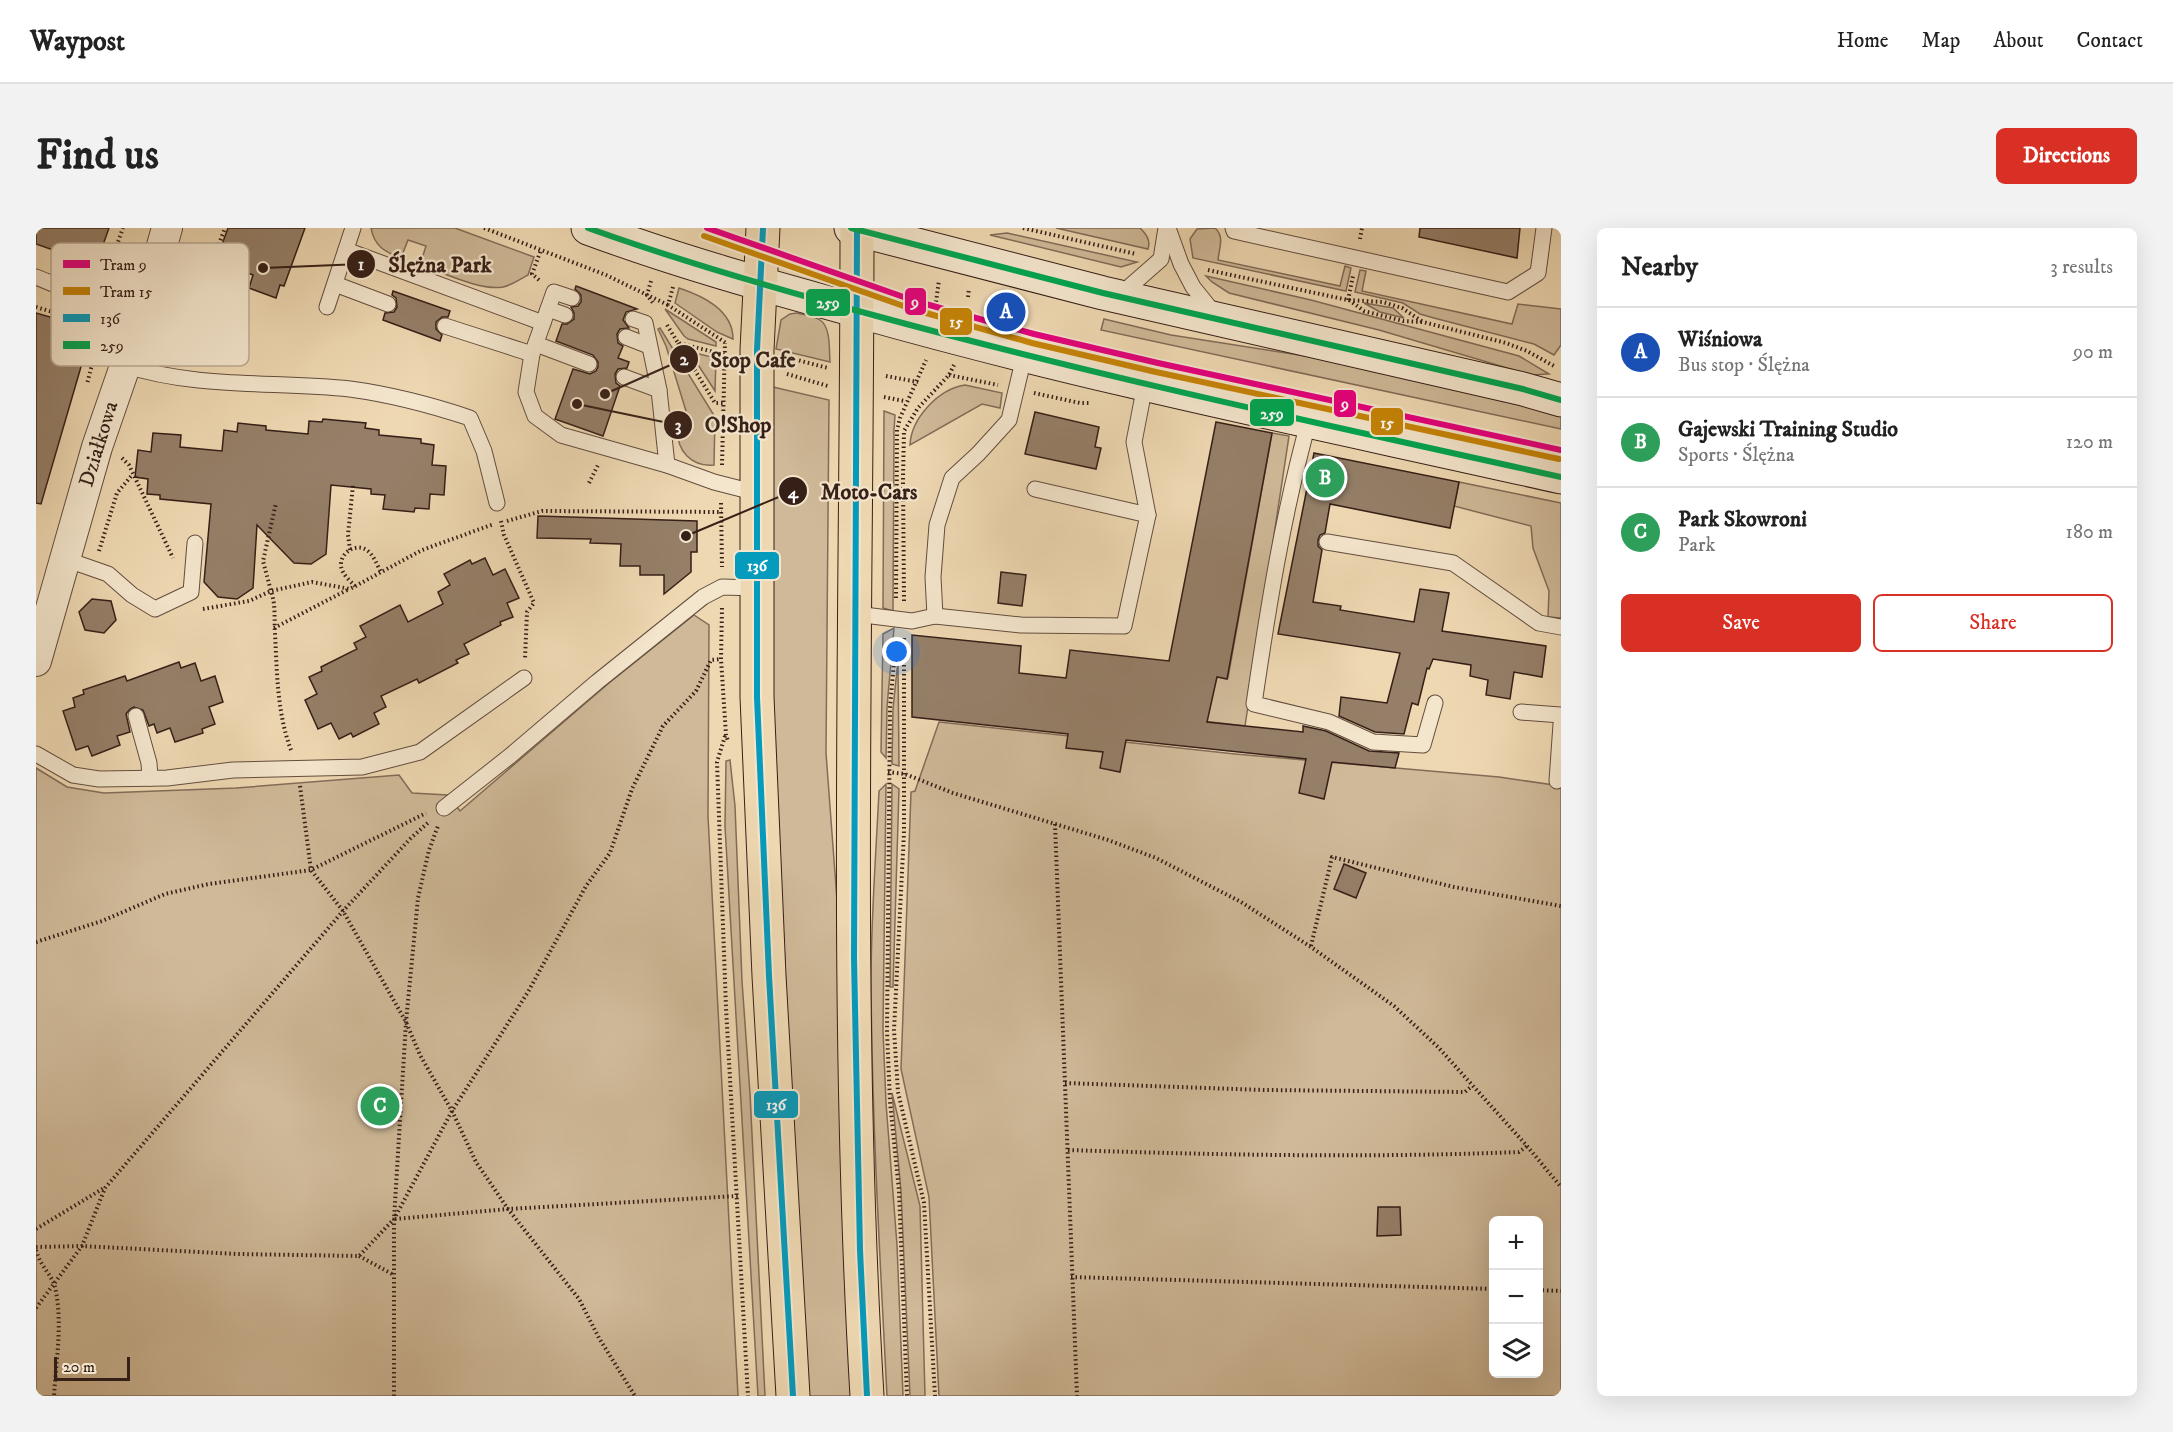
<!DOCTYPE html>
<meta charset="utf-8">
<style>
:root{--surface:#fff;--page:#f2f2f2;--text:#222;--muted:#767676;--line:#e0e0e0;--accent:#d93025}
body{margin:0;font-family:"IM FELL DW Pica",serif;background:var(--page);color:var(--text)}
.controls{position:absolute;right:18px;bottom:18px;display:grid;overflow:hidden;border-radius:9px;box-shadow:0 6px 24px #0002}
.controls button{width:54px;height:54px;display:grid;place-items:center;padding:0;border:0;border-bottom:2px solid var(--line);background:var(--surface);color:var(--text);font:30px sans-serif}
.scale{position:absolute;left:18px;bottom:15px;width:76px;box-sizing:border-box;padding-left:6px;border:3px solid #351f17;border-top:0;font-size:16px;line-height:21px;white-space:nowrap;color:#351f17;-webkit-text-stroke:4px #f4e6cd;paint-order:stroke}
.you{position:absolute;left:861px;top:424px;width:21px;height:21px;margin:-15px;border:4px solid #fff;border-radius:50%;background:#1a73e8;box-shadow:0 0 0 9px #1a73e833}
.badge{display:grid;place-items:center;width:39px;height:39px;border-radius:50%;background:var(--accent);color:#fff;font-size:20px;font-weight:700}
.pin{position:absolute;translate:-50% -50%;border:3px solid #fff;box-shadow:0 2px 6px #0006}
.list{margin:0;padding:0;list-style:none}
h2{display:flex;justify-content:space-between;align-items:center;height:78px;margin:0;padding:0 24px;font-size:26px}
h2 small{font-size:20px;font-weight:400;color:var(--muted)}
.list li{display:grid;grid-template-columns:39px 1fr auto;gap:18px;align-items:center;box-sizing:border-box;height:90px;padding:0 24px;border-top:2px solid var(--line)}
.list b{display:block;font-size:22px;white-space:nowrap}
.list p{margin:0;font-size:20px;white-space:nowrap;color:var(--muted)}
.list em{font-size:20px;font-style:normal;color:var(--muted)}
.actions{display:flex;gap:12px;padding:18px 24px}
.actions a{flex:1;padding:14px 0;border:2px solid var(--accent);border-radius:9px;text-align:center;font-size:21px;color:var(--accent)}
.actions .main{background:var(--accent);color:#fff}
.icon{flex:none;width:33px;height:33px;fill:none;stroke:currentColor;stroke-width:2;stroke-linecap:round;stroke-linejoin:round}
.map{position:relative;flex:none;width:1525px;height:1168px;overflow:hidden;border-radius:9px}
header{display:flex;align-items:center;gap:36px;box-sizing:border-box;height:84px;padding:0 30px;background:var(--surface);border-bottom:2px solid var(--line)}
header strong{font-size:28px}
nav{display:flex;gap:33px;margin-inline-start:auto;font-size:21px}
.intro{display:flex;align-items:center;justify-content:space-between;box-sizing:border-box;height:144px;padding:0 36px}
h1{margin:0;font-size:42px}
.button{padding:15px 27px;border-radius:9px;background:var(--accent);color:#fff;font-size:21px;font-weight:700}
main{display:flex;gap:36px;padding:0 36px}
aside{flex:1;background:var(--surface);border-radius:9px;box-shadow:0 6px 24px #0002}
.map>svg:first-child{display:block}
</style>
<header>
<strong>Waypost</strong>
<nav><a>Home</a><a>Map</a><a>About</a><a>Contact</a></nav>
</header>
<div class="intro"><h1>Find us</h1><a class="button">Directions</a></div>
<main>
<div class="map">
<svg width="1525" height="1168" viewBox="0 0 1525 1168">
<rect width="100%" height="100%" fill="#eed8b2"/>
<filter id="stains"><feTurbulence type="fractalNoise" baseFrequency=".00333" numOctaves="4"/><feColorMatrix values="0 0 0 0 .2 0 0 0 0 .09 0 0 0 0 .02 0 0 0 .5 -.17"/></filter>
<radialGradient id="worn" r=".72"><stop offset=".6" stop-color="#630" stop-opacity="0"/><stop offset="1" stop-color="#630" stop-opacity=".3"/></radialGradient>
<g fill="#cfb998" stroke="#826c58" stroke-width="1.5" fill-rule="evenodd">
<path d="M335 0H419L498 29 492 47C484 51 476 57 467 59 444 63 406 44 384 37L390 18 372 12 365 30C349 24 338 18 335 0Z"/>
<path d="M1020 0H1104C1110 6 1115 12 1112 21Z"/>
<path d="M1179 0C1189 9 1183 20 1182 32L1304 58 1309 38 1315 40 1310 63 1157 30 1154 11 1161 1Z"/>
<polygon points="971,5 1101,34 1085,39 954,7"/>
<polygon points="1324,42 1330,43 1326,63 1476,96 1482,76 1525,81 1525,117 1518,127 1498,116 1398,90 1384,86 1367,75 1319,64"/>
<polygon points="1170,48 1275,72 1483,128 1513,146 1495,147 1343,102 1193,65 1176,54"/>
<path d="M643 60C667 68 697 82 697 111L681 104 639 75Z"/>
<polygon points="1328,75 1357,80 1368,90 1344,84"/>
<polygon points="629,81 680,114 680,118 652,111 648,108"/>
<path d="M761 85C768 87 778 88 784 92 795 99 793 122 794 134L740 121 745 92 754 86Z"/>
<polygon points="1068,91 1135,107 1276,129 1525,186 1525,201 1065,102"/>
<path d="M624 100 679 189 678 237C656 239 640 223 642 201 643 194 647 188 650 183L630 118 622 101Z"/>
<polygon points="659,125 680,130 679,163 657,129 657,126"/>
<polygon points="1104,140 1245,167 1525,226 1525,233"/>
<path d="M929 157 966 165 964 180 946 176 874 217C875 191 902 161 929 157Z"/>
<polygon points="737,159 793,172 790,525 801,672 805,928 815,1168 770,1168 737,492"/>
<polygon points="848,183 859,187 858,202 857,383 847,380"/>
<polygon points="1236,205 1253,208 1209,498 1167,493 1172,447 1192,450"/>
<polygon points="1423,254 1525,275 1525,390 1512,389 1513,363 1497,320 1495,298 1418,278"/>
<polygon points="658,387 673,397 672,588 702,1168 0,1168 0,540 31,559 68,565 200,560 363,547 376,565 412,567 424,583 573,455"/>
<polygon points="858,400 851,479 850,530 845,524 847,406"/>
<polygon points="862,432 863,538 856,536 857,481"/>
<path d="M903 494 1199 526 1463 549 1525 558V1168H903L893 969 865 841 875 564 879 563ZM1458 992H1502V1146H1458Z"/>
<polygon points="694,532 699,578 706,753 714,866 729,1168 722,1168 689,598 690,533"/>
<path d="M850 556 847 802 850 875 861 1017 867 1168H851C844 1030 836 892 835 754 835 690 840 626 843 563Z"/>
<polygon points="856,556 863,561 857,759 854,759"/>
<polygon points="856,865 884,978 889,1168 874,1168 865,963"/>
</g>
<g fill="#957f68" stroke="#351f17" stroke-width="1.5">
<polygon points="0,0 73,0 60,37 0,16"/>
<polygon points="192,0 269,0 248,58 244,57 240,70 213,60 217,47 180,33"/>
<polygon points="1384,0 1484,0 1481,30 1383,9"/>
<polygon points="540,58 601,81 590,84 587,92 593,100 584,101 581,106 582,115 587,118 582,130 593,134 591,140 582,141 579,146 580,155 584,158 567,208 519,191 537,141 554,146 560,143 562,139 562,134 557,127 520,113 526,96 531,96 538,91 538,85 535,79 542,78 545,74 545,67 539,61"/>
<polygon points="357,63 414,83 412,89 406,89 400,94 400,101 406,107 404,113 347,92 349,85 358,84 361,79 360,70 356,67"/>
<polygon points="0,85 56,101 5,276 0,275"/>
<polygon points="999,184 1063,199 1059,219 1065,220 1060,241 989,226"/>
<polygon points="287,191 330,195 329,200 343,202 343,207 385,211 385,215 398,217 396,237 410,238 408,267 394,266 393,281 379,280 378,284 347,281 349,267 335,266 335,261 295,257 290,326 275,336 258,335 221,297 217,360 201,371 182,369 168,354 175,276 124,271 124,267 111,266 112,251 99,249 102,222 115,224 117,205 145,207 144,219 186,223 188,202 201,204 202,195 230,198 230,202 272,206 273,193 286,194"/>
<polygon points="1180,194 1236,205 1191,451 1181,449 1171,494 1267,504 1267,498 1290,503 1333,523 1363,525 1359,540 1296,534 1288,571 1263,565 1270,531 1090,512 1084,544 1064,540 1067,524 1030,520 1032,506 876,489 876,407 985,418 983,445 1030,450 1034,422 1133,433"/>
<polygon points="1278,225 1423,254 1414,300 1294,276 1289,305 1284,307 1282,312 1282,318 1286,322 1277,374 1305,378 1304,382 1378,394 1384,361 1413,365 1406,403 1510,418 1506,449 1478,444 1474,471 1450,467 1452,452 1434,448 1435,437 1397,431 1393,441 1391,440 1382,477 1376,475 1368,506 1339,504 1303,488 1305,469 1351,475 1364,425 1242,406"/>
<polygon points="502,288 661,293 661,324 655,324 655,344 628,366 628,347 604,347 604,338 584,338 585,316 554,315 555,311 501,310"/>
<polygon points="449,330 457,347 469,341 483,370 471,375 477,389 464,394 465,397 428,416 433,426 420,432 422,435 383,455 381,451 345,468 350,479 338,485 343,496 317,509 315,505 303,511 295,495 282,501 269,472 281,466 273,449 286,443 285,439 321,421 318,415 330,409 324,398 364,377 372,394 407,376 402,364 414,357 408,346 434,332 436,336"/>
<polygon points="965,344 990,347 986,378 962,375"/>
<polygon points="56,371 75,373 80,392 68,405 49,402 43,384"/>
<polygon points="143,434 145,440 159,435 165,453 179,448 187,474 173,479 179,496 166,501 167,505 139,514 134,500 121,505 118,496 113,498 107,482 98,479 94,481 90,486 94,504 81,508 84,517 56,528 52,518 40,522 27,483 39,479 37,470 48,466 47,462 89,448 91,453"/>
<polygon points="1308,636 1330,645 1320,670 1298,661"/>
<polygon points="1342,979 1364,979 1365,1007 1341,1008"/>
</g>
<g fill="none" stroke-linecap="round" stroke-linejoin="round">
<g stroke="#634d3e" stroke-width="17">
<g id="service">
<polyline points="1132,0 1145,36 1157,59 1178,85"/>
<polyline points="1197,0 1198,3 1472,64 1502,45 1508,0"/>
<polyline points="310,22 507,95"/>
<polyline points="0,49 105,92"/>
<polyline points="299,56 352,76"/>
<polyline points="1083,68 1125,31 1130,0"/>
<polyline points="536,70 518,64 496,126 490,164 499,188 525,207 631,237 678,254 721,265"/>
<polyline points="291,79 317,0"/>
<polyline points="512,81 529,87"/>
<polyline points="597,91 609,95 623,162 631,237"/>
<polyline points="409,98 496,126"/>
<polyline points="590,109 613,118"/>
<polyline points="500,116 553,136"/>
<path d="M88 137C162 161 238 153 314 161 351 166 398 178 434 190L448 223 461 275"/>
<polyline points="588,149 623,162"/>
<path d="M1273 192C1247 286 1232 380 1218 476L1293 494 1337 514 1387 517 1399 475"/>
<polyline points="999,261 1112,287"/>
<polyline points="1291,314 1417,335 1503,395 1525,399"/>
<polyline points="29,331 72,346 96,367 119,381 155,364 159,315"/>
<polyline points="820,386 876,393 899,388 985,397 1088,398 1112,287 1098,214 1109,157"/>
<polyline points="899,388 897,349 901,297 916,250 942,226 973,192 988,129"/>
<polyline points="1485,484 1525,487"/>
<polyline points="100,488 113,535 114,550"/>
<polyline points="0,526 37,547 63,551 131,550 197,542 326,539 384,524 488,450"/>
<polyline points="1521,553 1525,496"/>
<polyline points="408,580 474,528 561,454 667,369 686,359 721,360"/>
</g>
</g>
<g stroke="#634d3e" stroke-width="32">
<polyline id="minor" points="0,433 61,219 105,92 131,0"/>
</g>
<g stroke="#351f17" stroke-width="35">
<g id="secondary">
<path d="M552 0C641 33 731 58 822 83 1054 149 1290 196 1525 249"/>
<polyline points="815,0 1067,65 1487,161 1525,172"/>
</g>
</g>
<g stroke="#351f17" stroke-width="35">
<g id="primary">
<polyline points="727,0 721,122 721,469 733,748 757,1168"/>
<path d="M821 0C821 389 808 779 831 1168"/>
</g>
</g>
<g stroke="#351f17" stroke-width="4" stroke-dasharray="1.5 3" stroke-linecap="butt">
<polyline points="448,0 570,47 632,77"/>
<polyline points="987,0 1100,26"/>
<polyline points="1324,11 1326,0"/>
<polyline points="178,29 189,0"/>
<polyline points="1172,42 1312,72 1347,74 1366,80 1387,94"/>
<polyline points="503,52 496,46 505,22"/>
<polyline points="615,53 611,67 617,75"/>
<polyline points="67,56 87,0"/>
<polyline points="637,59 632,77 690,115"/>
<polyline points="932,69 933,60"/>
<polyline points="1312,72 1317,48"/>
<polyline points="1313,72 1328,83 1367,93 1387,94 1470,115 1491,123 1518,138"/>
<polyline points="900,74 903,52"/>
<polyline points="0,79 50,94 65,102 51,156"/>
<polyline points="631,97 642,115 690,127"/>
<polyline points="642,115 679,175 688,175"/>
<polyline points="750,129 792,140"/>
<polyline points="751,146 792,158"/>
<polyline points="913,147 962,157"/>
<polyline points="850,148 882,154"/>
<polyline points="998,165 1044,175 1053,175"/>
<polyline points="848,169 868,173"/>
<polyline points="86,230 93,237 137,330"/>
<polyline points="686,237 689,115"/>
<polyline points="553,255 562,237"/>
<polyline points="685,275 686,339"/>
<polyline points="465,293 468,307 498,375 491,384 489,430"/>
<polyline points="471,293 506,283 686,284"/>
<polyline points="314,322 312,307 317,257"/>
<polyline points="63,323 81,265 97,246"/>
<path d="M319 358C314 353 306 346 305 338 304 324 321 314 332 323 338 328 341 337 345 344"/>
<polyline points="860,370 861,202 864,190 890,132"/>
<polyline points="868,373 867,250 868,203 882,180 913,147 918,137"/>
<polyline points="686,380 685,431 690,507 692,513"/>
<polyline points="167,381 213,373 235,363 227,333 240,275"/>
<polyline points="238,400 313,361"/>
<polyline points="868,410 868,604 858,802 862,864 888,975 899,1168"/>
<polyline points="860,411 854,480 851,803 854,874 863,963 871,1168"/>
<polyline points="689,508 681,534 690,780 712,1168"/>
<path d="M255 522C241 485 241 444 239 405 238 390 240 378 235 363L276 354 314 361 386 322 458 296"/>
<polyline points="852,544 869,546 917,565 1072,612 1120,630 1205,674 1275,719 1358,778 1402,819 1491,918 1525,959"/>
<polyline points="264,558 275,642 307,683 370,794 384,827 416,883 440,934 472,981 543,1071 563,1110 599,1168"/>
<polyline points="1019,596 1041,1168"/>
<polyline points="0,714 66,693 129,666 173,656 275,642 390,585"/>
<polyline points="1275,718 1296,629 1418,659 1525,678"/>
<polyline points="1029,855 1228,862 1429,864 1436,858"/>
<path d="M1032 922C1182 927 1333 930 1483 924L1491 918"/>
<polyline points="359,991 472,981 702,968"/>
<polyline points="0,1001 68,960"/>
<polyline points="0,1019 46,1018 201,1026 323,1028 358,991 416,883 492,764 550,658 574,625 596,561 627,498 660,463 675,432 685,431"/>
<path d="M0 1022C4 1038 16 1047 19 1059 27 1094 20 1133 18 1168"/>
<polyline points="323,1028 358,1047"/>
<polyline points="1035,1049 1458,1061"/>
<polyline points="1502,1062 1525,1063"/>
<polyline points="0,1080 46,1018 69,960 307,683 374,611 394,593"/>
<polyline points="358,1168 358,991 370,794 382,670 393,622 402,598"/>
</g>
<use href="#service" stroke="#f4e6cd" stroke-width="15"/>
<use href="#minor" stroke="#f4e6cd" stroke-width="30"/>
<use href="#secondary" stroke="#f4e6cd" stroke-width="33"/>
<use href="#primary" stroke="#eed8b2" stroke-width="33"/>
<g stroke="#f4e6cd" stroke-width="10">
<g id="bus-1">
<polyline points="727,0 721,122 721,469 733,748 757,1168"/>
<polyline points="821,0 818,730 824,1022 831,1168"/>
</g>
</g>
<g stroke="#f4e6cd" stroke-width="10">
<g id="bus-2">
<path d="M552 0C646 34 741 61 837 87 1064 149 1295 198 1525 249"/>
<polyline points="815,0 1067,65 1487,161 1525,172"/>
</g>
</g>
<use href="#bus-1" stroke="#059bbc" stroke-width="6"/>
<use href="#bus-2" stroke="#00a651" stroke-width="6"/>
<g stroke="#f4e6cd" stroke-width="10">
<polyline id="tram-1" points="671,0 879,73 998,106 1122,135 1525,222"/>
</g>
<g stroke="#f4e6cd" stroke-width="10">
<polyline id="tram-2" points="668,8 876,81 996,115 1120,144 1523,231"/>
</g>
<use href="#tram-1" stroke="#e5007d" stroke-width="6"/>
<use href="#tram-2" stroke="#c68406" stroke-width="6"/>
</g>
<g text-anchor="middle" dominant-baseline="central" stroke-width="4.5" stroke-linejoin="round" paint-order="stroke">
<g font-size="21" fill="#351f17" stroke="#f4e6cd">
<text transform="translate(63 216) rotate(-73)">Działkowa</text>
</g>
</g>
<rect x="15" y="15" width="198" height="123" rx="9" fill="#f4e6cd" stroke="#bbaa96" stroke-width="1.5"/>
<rect x="27" y="32" width="27" height="8" fill="#e5007d"/>
<rect x="27" y="59" width="27" height="8" fill="#c68406"/>
<rect x="27" y="86" width="27" height="8" fill="#059bbc"/>
<rect x="27" y="113" width="27" height="8" fill="#00a651"/>
<g font-size="16" fill="#351f17">
<text x="64" y="42">Tram 9</text>
<text x="64" y="69">Tram 15</text>
<text x="64" y="96">136</text>
<text x="64" y="123">259</text>
</g>
<path fill="none" stroke="#351f17" stroke-width="2" d="M227 40L325 36M569 166L648 131M541 176L642 197M650 308L757 263"/>
<g fill="#351f17" stroke="#f4e6cd" stroke-width="2">
<circle cx="227" cy="40" r="6"/>
<circle cx="569" cy="166" r="6"/>
<circle cx="541" cy="176" r="6"/>
<circle cx="650" cy="308" r="6"/>
<circle cx="325" cy="36" r="15"/>
<circle cx="648" cy="131" r="15"/>
<circle cx="642" cy="197" r="15"/>
<circle cx="757" cy="263" r="15"/>
</g>
<g font-size="18" text-anchor="middle" font-weight="bold" fill="#fff">
<text x="325" y="42">1</text>
<text x="648" y="137">2</text>
<text x="642" y="203">3</text>
<text x="757" y="270">4</text>
</g>
<g font-size="22" text-anchor="middle" font-weight="bold" fill="#351f17" stroke="#f4e6cd" stroke-width="4.5" stroke-linejoin="round" paint-order="stroke">
<text x="404" y="44">Ślężna Park</text>
<text x="717" y="139">Stop Cafe</text>
<text x="702" y="204">O!Shop</text>
<text x="833" y="271">Moto-Cars</text>
</g>
<g stroke="#f4e6cd" stroke-width="2">
<rect x="868" y="59" width="23" height="29" rx="6" fill="#e5007d"/>
<rect x="769" y="60" width="46" height="29" rx="6" fill="#00a651"/>
<rect x="903" y="79" width="34" height="29" rx="6" fill="#c68406"/>
<rect x="1297" y="161" width="24" height="29" rx="6" fill="#e5007d"/>
<rect x="1213" y="170" width="46" height="29" rx="6" fill="#00a651"/>
<rect x="1334" y="179" width="34" height="29" rx="6" fill="#c68406"/>
<rect x="698" y="323" width="46" height="29" rx="6" fill="#059bbc"/>
<rect x="717" y="862" width="46" height="29" rx="6" fill="#059bbc"/>
</g>
<g font-size="16" text-anchor="middle" font-weight="bold" fill="#fff">
<text x="879" y="79">9</text>
<text x="792" y="80">259</text>
<text x="920" y="99">15</text>
<text x="1309" y="181">9</text>
<text x="1236" y="191">259</text>
<text x="1351" y="200">15</text>
<text x="721" y="343">136</text>
<text x="740" y="882">136</text>
</g>
<rect width="100%" height="100%" filter="url(#stains)"/>
<rect width="100%" height="100%" fill="url(#worn)"/>
</svg>
<div class="controls">
<button>+</button>
<button>−</button>
<button><svg class="icon" aria-label="layers" viewBox="0 0 24 24"><path d="M12 4l9 5-9 5-9-5zM3 14l9 5 9-5"/></svg></button>
</div>
<div class="scale">20 m</div>
<div class="you"></div>
<div class="pin badge" style="left:970px;top:84px;background:#1a4fb4">A</div>
<div class="pin badge" style="left:1289px;top:250px;background:#2e9e5b">B</div>
<div class="pin badge" style="left:344px;top:878px;background:#2e9e5b">C</div>
</div>
<aside>
<h2>Nearby<small>3 results</small></h2>
<ul class="list">
<li><span class="badge" style="background:#1a4fb4">A</span><div><b>Wiśniowa</b><p>Bus stop · Ślężna</p></div><em>90 m</em></li>
<li><span class="badge" style="background:#2e9e5b">B</span><div><b>Gajewski Training Studio</b><p>Sports · Ślężna</p></div><em>120 m</em></li>
<li><span class="badge" style="background:#2e9e5b">C</span><div><b>Park Skowroni</b><p>Park</p></div><em>180 m</em></li>
</ul>
<div class="actions"><a class="main">Save</a><a>Share</a></div>
</aside>
</main>
